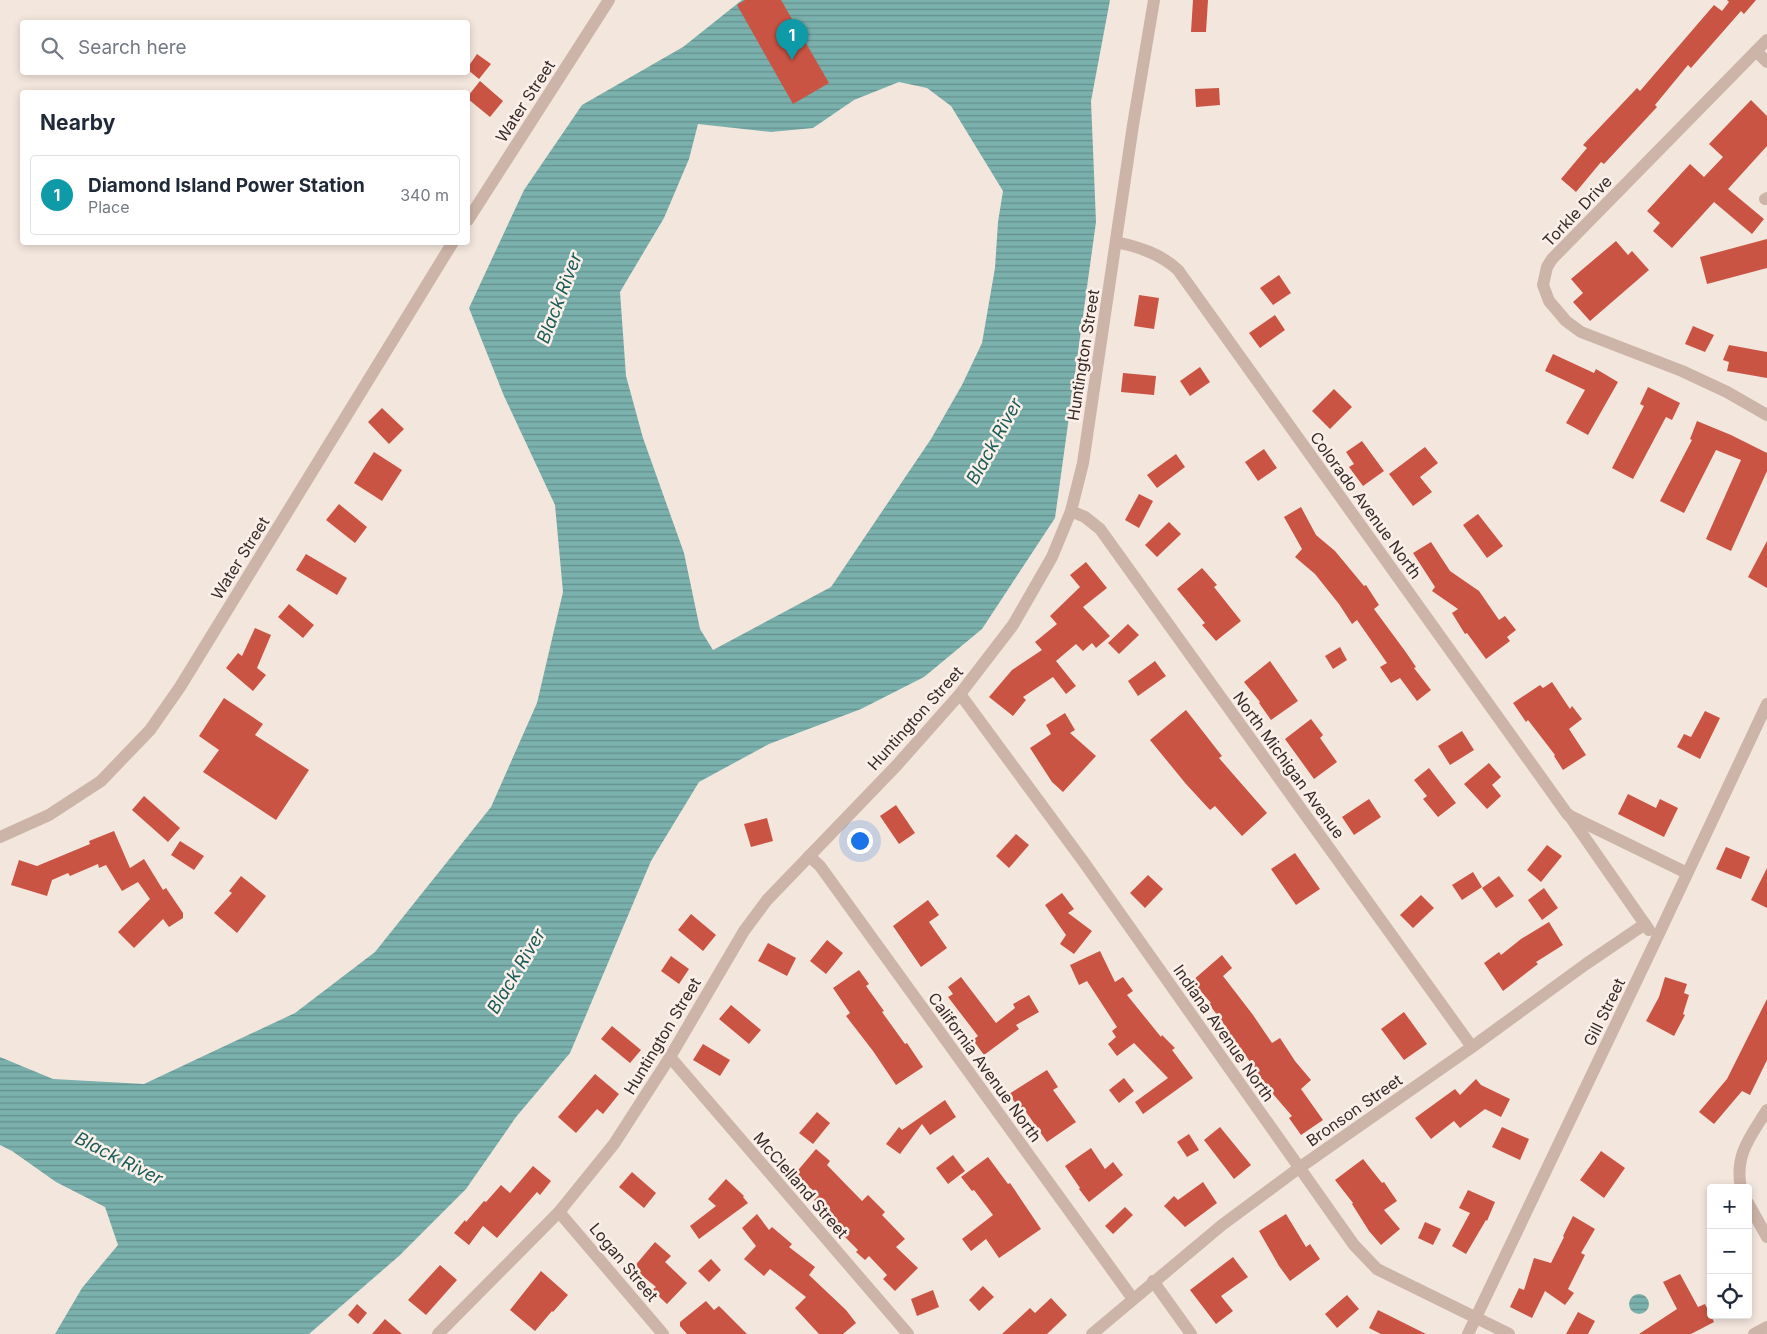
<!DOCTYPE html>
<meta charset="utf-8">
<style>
:root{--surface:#fff;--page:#f2f2f3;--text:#1f2937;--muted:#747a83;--line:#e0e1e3;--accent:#1c5c58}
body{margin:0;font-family:Inter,sans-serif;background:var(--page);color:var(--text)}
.controls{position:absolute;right:15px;bottom:15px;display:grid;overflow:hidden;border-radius:5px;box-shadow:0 2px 8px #0003}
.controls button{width:45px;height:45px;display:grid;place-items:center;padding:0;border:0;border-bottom:1px solid var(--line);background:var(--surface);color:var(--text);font:25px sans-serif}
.you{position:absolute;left:859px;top:840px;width:18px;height:18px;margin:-12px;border:4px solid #fff;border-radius:50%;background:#1a73e8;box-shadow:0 0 0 8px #1a73e833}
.badge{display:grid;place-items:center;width:32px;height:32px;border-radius:50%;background:var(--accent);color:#fff;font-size:16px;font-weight:700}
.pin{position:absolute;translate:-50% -41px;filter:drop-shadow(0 1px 2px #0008)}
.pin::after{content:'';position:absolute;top:26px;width:18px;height:15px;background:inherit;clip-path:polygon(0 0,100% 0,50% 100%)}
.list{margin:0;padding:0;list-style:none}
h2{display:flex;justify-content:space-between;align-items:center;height:65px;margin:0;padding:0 20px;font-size:21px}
h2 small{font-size:16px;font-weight:400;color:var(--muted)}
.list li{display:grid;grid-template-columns:32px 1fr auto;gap:15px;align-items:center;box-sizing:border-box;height:80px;margin:0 10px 10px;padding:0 10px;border:1px solid var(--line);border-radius:5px}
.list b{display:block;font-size:19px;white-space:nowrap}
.list p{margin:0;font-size:16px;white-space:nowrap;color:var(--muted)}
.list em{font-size:16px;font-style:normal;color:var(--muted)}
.icon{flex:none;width:28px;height:28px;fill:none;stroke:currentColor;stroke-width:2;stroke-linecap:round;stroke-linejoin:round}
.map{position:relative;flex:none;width:1767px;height:1334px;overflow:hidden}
.search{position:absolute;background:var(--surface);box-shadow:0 2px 8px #0003;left:20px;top:20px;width:450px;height:55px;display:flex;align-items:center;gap:12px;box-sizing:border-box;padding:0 18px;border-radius:5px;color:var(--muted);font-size:19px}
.panel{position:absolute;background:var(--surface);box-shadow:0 2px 8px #0003;left:20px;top:90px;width:450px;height:155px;border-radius:5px}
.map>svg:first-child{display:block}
</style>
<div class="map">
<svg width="1767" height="1334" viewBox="0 0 1767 1334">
<defs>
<pattern id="water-rules" width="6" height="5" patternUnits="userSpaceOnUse" patternTransform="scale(1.25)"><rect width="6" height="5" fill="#7ab1ad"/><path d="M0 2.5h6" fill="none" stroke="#65908d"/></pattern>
</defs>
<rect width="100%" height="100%" fill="#f3e6dd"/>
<g fill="url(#water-rules)" fill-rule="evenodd">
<path d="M742 0H1110L1091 101 1096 222 1055 518 982 629 924 677 861 709 769 744 699 782 651 861 570 1053 516 1117 466 1189 399 1256 309 1334H55L82 1288 118 1245 105 1207 56 1182 12 1151 0 1145V1057L53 1079 144 1084 295 1013 375 952 491 807 537 703 563 592 555 505 504 396 469 308 524 190 582 105 683 47ZM899 82 927 88 951 106 1003 191 998 222 995 268 982 343 962 385 931 439 831 587 713 650 700 629 684 553 643 438 626 376 620 292 664 218 689 159 698 124 771 132 813 128 854 100Z"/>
<circle cx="1639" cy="1304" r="10"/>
</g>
<g fill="#ca5444">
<polygon points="745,0 781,0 829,83 793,104 737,5"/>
<polygon points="1193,0 1208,0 1206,32 1191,32"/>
<polygon points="1727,0 1756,0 1744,14 1741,11 1691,68 1688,65 1655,105 1657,107 1604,164 1601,162 1576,192 1561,179 1587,148 1583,145 1637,88 1640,91 1714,5 1722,11 1729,2"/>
<polygon points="477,54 491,64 479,79 468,70 468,67"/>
<polygon points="480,81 503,101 490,117 468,99 468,96"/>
<polygon points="1219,88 1220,105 1196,107 1195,89"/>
<polygon points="1751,100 1767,116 1767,146 1728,189 1764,219 1752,234 1714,202 1672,248 1653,231 1660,223 1647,211 1690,164 1704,177 1723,157 1709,144"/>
<polygon points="1767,239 1767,268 1707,284 1700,257"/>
<polygon points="1616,241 1628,255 1632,251 1649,270 1590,321 1573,302 1583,293 1571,279"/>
<polygon points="1279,275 1291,293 1273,305 1260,288"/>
<polygon points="1139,295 1159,298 1154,329 1134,326"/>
<polygon points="1275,315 1285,330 1260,348 1249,333"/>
<polygon points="1693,326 1714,335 1705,352 1685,344"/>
<polygon points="1729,345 1767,352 1767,378 1727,371 1729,362 1723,360"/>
<polygon points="1553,354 1594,373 1596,369 1618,382 1588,435 1566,423 1585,390 1545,371"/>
<polygon points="1200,367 1210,382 1190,396 1180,381"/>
<polygon points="1123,373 1156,376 1154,395 1121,392"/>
<polygon points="1648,387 1680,403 1672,420 1666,417 1633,479 1612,468 1644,406 1640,404"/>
<polygon points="1334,389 1352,407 1330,429 1312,411"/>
<polygon points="382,408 404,429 389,444 368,422"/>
<polygon points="1697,421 1731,435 1767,453 1767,471 1731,551 1706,539 1741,460 1716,450 1684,513 1660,501 1692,440 1690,439"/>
<polygon points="1362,441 1384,471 1363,486 1349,467 1354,464 1346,452"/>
<polygon points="1425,447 1438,463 1420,477 1432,492 1413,506 1389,474"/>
<polygon points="1264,449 1277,468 1258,481 1245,462"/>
<polygon points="374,452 402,470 382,501 354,483"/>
<polygon points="1176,454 1185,467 1157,488 1147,475"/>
<polygon points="1139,494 1153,501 1139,528 1125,520"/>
<polygon points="339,504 367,527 355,543 326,520"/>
<polygon points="1301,507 1316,535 1335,551 1364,586 1366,585 1379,605 1374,609 1405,651 1416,667 1414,668 1431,690 1417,701 1400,678 1391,683 1380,667 1387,663 1357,620 1352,624 1339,604 1315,574 1295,557 1302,549 1284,517"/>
<polygon points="1478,514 1503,546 1487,558 1463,525"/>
<polygon points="1169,522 1181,534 1157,557 1145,545"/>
<polygon points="1767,541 1767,588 1748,577"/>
<polygon points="1431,542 1450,571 1479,591 1499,620 1505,616 1516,630 1507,637 1510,641 1486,659 1467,633 1465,634 1452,613 1458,609 1432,591 1435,587 1413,553"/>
<polygon points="306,554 347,578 337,595 296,570"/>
<polygon points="1086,562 1107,588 1083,607 1110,636 1096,648 1092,643 1083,651 1076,644 1056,661 1076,686 1066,694 1053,677 1023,697 1026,700 1013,716 989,697 1012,670 1042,650 1035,642 1057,624 1050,616 1080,587 1070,575"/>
<polygon points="1202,568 1217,585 1214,587 1241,621 1216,641 1202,625 1205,623 1177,589"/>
<polygon points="289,604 314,625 303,638 278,617"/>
<polygon points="1128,624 1139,635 1119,654 1108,643"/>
<polygon points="255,628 271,635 257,668 266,675 253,691 226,668 238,653 242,656"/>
<polygon points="1340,647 1347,660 1333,669 1325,656"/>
<polygon points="1155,661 1166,676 1138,696 1128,681"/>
<polygon points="1270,661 1298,701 1271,720 1259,703 1260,702 1244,682"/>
<polygon points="1552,682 1570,709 1572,706 1582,719 1569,729 1586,755 1563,770 1554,756 1555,755 1528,720 1526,722 1513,703 1540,685 1543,688"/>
<polygon points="224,698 263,724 255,735 309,770 276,820 203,772 219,750 199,736"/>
<polygon points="1186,710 1222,756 1219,758 1267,813 1242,836 1215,806 1210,810 1186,784 1150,740"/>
<polygon points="1705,711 1720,718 1700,759 1677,747 1684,734 1691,737"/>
<polygon points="1065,713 1075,730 1070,733 1096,756 1063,792 1052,782 1030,748 1051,734 1046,725"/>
<polygon points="1311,719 1323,735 1320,738 1337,762 1314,779 1285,739"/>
<polygon points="1462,731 1474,750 1450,765 1438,746"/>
<polygon points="1489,763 1501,777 1492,785 1501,796 1487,809 1464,784"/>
<polygon points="1429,768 1456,803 1438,817 1423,799 1427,796 1414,780"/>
<polygon points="1628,794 1656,808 1660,799 1678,808 1664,837 1618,814"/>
<polygon points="144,796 180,828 168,842 132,810"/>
<polygon points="1369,799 1381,817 1354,835 1342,817"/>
<polygon points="896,805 915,833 899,844 880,816"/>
<polygon points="767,818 773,841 751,847 744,824"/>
<polygon points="114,831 130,868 144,859 163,890 166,888 183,913 183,918 169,927 163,919 134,948 118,932 150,899 138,882 122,891 106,865 99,868 98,864 70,876 68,873 52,880 47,896 11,885 19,860 37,866 90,844 89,841"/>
<polygon points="1016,834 1029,845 1009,868 996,856"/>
<polygon points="180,841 204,856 194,870 171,855"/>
<polygon points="1547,845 1562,856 1541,882 1527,870"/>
<polygon points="1726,847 1750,857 1741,879 1716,869"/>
<polygon points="1295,853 1320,889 1296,905 1271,869"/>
<polygon points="1767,868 1767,908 1751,900"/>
<polygon points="1473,872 1482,887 1462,900 1452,885"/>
<polygon points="1148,875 1163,889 1145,908 1130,893"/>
<polygon points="241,876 266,896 237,933 214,913 232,893 229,891"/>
<polygon points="1499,876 1514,896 1496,908 1482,888"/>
<polygon points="1544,888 1558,908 1542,920 1528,900"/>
<polygon points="1062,893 1074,909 1068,913 1092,931 1074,954 1060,944 1066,935 1045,905"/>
<polygon points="1421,895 1434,908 1413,928 1400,915"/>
<polygon points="928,900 939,915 929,922 947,948 921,967 893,926"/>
<polygon points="691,914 716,935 703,951 678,930"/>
<polygon points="1549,922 1563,945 1536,962 1538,964 1503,991 1484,963 1499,952 1501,955 1521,939"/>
<polygon points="827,940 843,953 826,974 810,961"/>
<polygon points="768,943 796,958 787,976 758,961"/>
<polygon points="1100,951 1115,982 1123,977 1133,991 1127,995 1161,1037 1162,1035 1175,1048 1172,1050 1193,1078 1143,1114 1135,1102 1168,1078 1134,1043 1117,1056 1108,1044 1116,1037 1112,1031 1117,1027 1087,981 1079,985 1070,965"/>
<polygon points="1222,955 1232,968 1223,976 1253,1015 1272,1043 1280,1038 1295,1061 1311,1080 1301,1089 1323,1120 1301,1135 1289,1118 1292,1116 1267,1087 1242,1050 1240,1051 1227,1032 1229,1031 1209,1004 1211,1003 1192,981"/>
<polygon points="671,956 689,969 679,984 661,971"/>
<polygon points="859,970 869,984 866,986 884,1011 882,1012 905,1044 907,1043 923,1067 896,1085 873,1051 846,1016 850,1013 833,988"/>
<polygon points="961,977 996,1023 1015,1008 1013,1004 1029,995 1039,1012 1016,1025 1019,1029 984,1055 973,1040 978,1036 948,997 953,994 948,987"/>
<polygon points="1665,977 1687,984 1684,993 1689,995 1683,1014 1685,1015 1674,1036 1646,1021 1659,997"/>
<polygon points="1767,999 1767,1060 1750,1095 1742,1091 1714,1124 1699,1112 1727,1079"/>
<polygon points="731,1005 761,1030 749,1044 719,1019"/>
<polygon points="1404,1012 1427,1044 1404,1060 1381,1029"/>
<polygon points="612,1026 641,1050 630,1063 601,1039"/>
<polygon points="703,1044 730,1060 720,1076 693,1060"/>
<polygon points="1047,1070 1058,1087 1053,1090 1076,1122 1047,1142 1024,1109 1021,1111 1009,1094"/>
<polygon points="595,1074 619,1094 603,1114 597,1109 576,1133 558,1117"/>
<polygon points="1124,1078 1134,1091 1119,1103 1109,1090"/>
<polygon points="1476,1079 1481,1085 1510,1099 1501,1117 1485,1109 1460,1128 1454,1121 1431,1139 1415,1118 1455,1089 1460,1095"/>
<polygon points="945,1100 956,1117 930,1135 922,1124 900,1154 886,1144 899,1127 902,1130"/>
<polygon points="817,1112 830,1123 813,1144 799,1133"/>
<polygon points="1220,1127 1251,1165 1234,1179 1204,1140"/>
<polygon points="1502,1127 1529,1139 1520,1160 1492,1147"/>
<polygon points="1189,1134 1199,1150 1187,1157 1177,1142"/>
<polygon points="1091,1148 1105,1169 1113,1162 1123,1175 1089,1202 1079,1189 1080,1188 1065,1166"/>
<polygon points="816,1149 830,1161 827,1165 862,1201 868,1195 885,1212 882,1215 905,1239 896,1247 918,1268 895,1291 883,1279 887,1275 869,1256 865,1260 856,1252 858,1250 836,1228 839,1225 814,1200 819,1195 794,1175"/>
<polygon points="1601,1151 1625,1168 1604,1198 1580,1180"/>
<polygon points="953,1155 965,1171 948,1184 936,1168"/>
<polygon points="988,1157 1008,1184 1010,1183 1041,1229 999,1258 986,1239 971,1251 962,1239 993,1215 974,1190 972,1191 961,1177"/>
<polygon points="1363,1159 1382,1183 1384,1182 1397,1201 1384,1210 1400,1229 1381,1245 1369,1231 1352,1204 1353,1203 1335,1180"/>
<polygon points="533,1166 551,1181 540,1195 537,1192 497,1238 483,1226 469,1245 454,1233 465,1220 466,1222 484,1201 486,1202 501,1185 510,1193"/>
<polygon points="632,1172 656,1193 644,1208 619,1187"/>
<polygon points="726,1179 744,1196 743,1197 748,1203 699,1239 690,1226 716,1206 708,1199"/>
<polygon points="1203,1182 1217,1203 1185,1227 1164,1206 1174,1196 1178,1200"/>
<polygon points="1468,1190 1495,1202 1487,1221 1486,1220 1466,1254 1452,1246 1470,1213 1459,1208"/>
<polygon points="1125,1207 1133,1215 1113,1234 1105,1226"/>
<polygon points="757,1214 769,1230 772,1227 792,1244 789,1247 815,1267 809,1275 846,1310 856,1323 843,1334 819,1334 795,1308 806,1297 770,1269 764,1276 744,1259 756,1246 742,1228"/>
<polygon points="1286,1214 1306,1247 1310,1244 1320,1259 1290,1281 1279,1266 1259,1231"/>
<polygon points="1573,1216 1595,1229 1581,1253 1585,1255 1568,1289 1574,1293 1565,1305 1545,1291 1532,1318 1510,1307 1519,1288 1524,1290 1534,1258 1551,1263 1564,1237 1563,1236"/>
<polygon points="1425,1222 1441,1229 1433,1245 1418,1238"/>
<polygon points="655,1242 671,1256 665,1262 687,1283 667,1304 652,1290 656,1287 633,1268"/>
<polygon points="1233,1257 1248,1277 1221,1296 1233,1311 1216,1324 1190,1290"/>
<polygon points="711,1259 721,1270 709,1282 698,1271"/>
<polygon points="440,1265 457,1280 426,1315 408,1300"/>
<polygon points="541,1271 568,1295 553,1312 552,1311 535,1331 510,1310"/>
<polygon points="1680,1274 1698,1307 1705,1304 1714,1322 1691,1334 1639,1334 1677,1309 1663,1282"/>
<polygon points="983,1286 994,1297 979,1311 969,1300"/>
<polygon points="933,1290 939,1307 917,1316 911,1299"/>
<polygon points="1347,1295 1359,1309 1337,1328 1325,1314"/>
<polygon points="1051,1298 1067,1315 1047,1334 1002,1334 1030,1308 1035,1313"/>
<polygon points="706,1301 714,1310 719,1306 747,1334 687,1334 680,1326 680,1322"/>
<polygon points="357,1304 367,1313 358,1324 348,1315"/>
<polygon points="1378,1310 1426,1334 1381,1334 1369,1328"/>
<polygon points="1578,1312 1595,1321 1588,1334 1566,1334"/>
<polygon points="385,1319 402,1334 372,1334"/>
</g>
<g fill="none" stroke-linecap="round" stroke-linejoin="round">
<g stroke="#ccb4a8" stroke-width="12">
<polyline points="1767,40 1552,259 1547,267 1543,285 1549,301 1566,321 1581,332 1682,371 1727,392 1767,415"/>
<polyline points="1756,51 1767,62"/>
<polyline points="1765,199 1767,198"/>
<polyline points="468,220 609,0"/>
<path d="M1116 242C1139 247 1161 254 1178 270L1568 815 1687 873"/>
<polyline points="1071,511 1085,517 1100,529 1472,1047"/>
<polyline points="1569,815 1649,930"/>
<polyline points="0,837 49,815 101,781 150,730 180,687 453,242"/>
<polyline points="809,856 820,866 1133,1299"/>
<polyline points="670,1057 908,1334"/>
<path d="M1741 1188C1734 1155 1751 1136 1767 1110"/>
<polyline points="1748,1203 1767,1237"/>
<polyline points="559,1212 663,1334"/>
<polyline points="1153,1281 1191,1334"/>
<polyline points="1092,1334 1222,1225 1299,1168 1472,1047 1586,964 1645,924"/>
<polyline points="1468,1334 1656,940 1767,704"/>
<polyline points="1754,1334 1767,1327"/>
</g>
<g stroke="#ccb4a8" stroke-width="12">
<polyline points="960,694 1083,861 1354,1245 1377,1269 1509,1334"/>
<polyline points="438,1334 559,1212 614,1144 670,1057 744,931 767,900 897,765 960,694 1013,625 1052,557 1071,511 1083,463 1133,125 1154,0"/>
</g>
</g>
<g text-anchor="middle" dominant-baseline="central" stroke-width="5" stroke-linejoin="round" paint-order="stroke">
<g font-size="16" fill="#382b28" stroke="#faf0e9">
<text transform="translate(525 101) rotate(-57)">Water Street</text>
<text transform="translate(1577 211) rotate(-46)">Torkle Drive</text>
<text transform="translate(1083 355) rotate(-81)">Huntington Street</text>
<text transform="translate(1366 505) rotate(54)">Colorado Avenue North</text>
<text transform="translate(240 558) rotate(-58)">Water Street</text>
<text transform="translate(915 718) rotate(-48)">Huntington Street</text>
<text transform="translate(1289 765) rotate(54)">North Michigan Avenue</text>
<text transform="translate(1604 1012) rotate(-64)">Gill Street</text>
<text transform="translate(1224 1033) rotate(55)">Indiana Avenue North</text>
<text transform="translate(662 1036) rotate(-59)">Huntington Street</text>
<text transform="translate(985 1067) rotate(54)">California Avenue North</text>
<text transform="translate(1354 1110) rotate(-35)">Bronson Street</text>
<text transform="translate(801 1185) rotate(49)">McClelland Street</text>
<text transform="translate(624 1262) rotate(50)">Logan Street</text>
</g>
<g font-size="18" font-style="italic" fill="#1c5c58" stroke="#faf0e9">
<text transform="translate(559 298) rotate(-69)">Black River</text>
<text transform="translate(994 441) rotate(-61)">Black River</text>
<text transform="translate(516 971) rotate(-59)">Black River</text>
<text transform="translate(119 1158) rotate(27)">Black River</text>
</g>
</g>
</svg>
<div class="controls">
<button>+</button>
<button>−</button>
<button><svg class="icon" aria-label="locate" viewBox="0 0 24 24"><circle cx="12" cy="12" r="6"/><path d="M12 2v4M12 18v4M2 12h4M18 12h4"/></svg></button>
</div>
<div class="you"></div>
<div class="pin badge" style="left:792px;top:60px;background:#0f9aa8">1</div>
<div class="search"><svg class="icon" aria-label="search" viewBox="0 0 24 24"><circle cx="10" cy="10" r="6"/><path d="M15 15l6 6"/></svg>Search here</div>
<section class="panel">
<h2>Nearby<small></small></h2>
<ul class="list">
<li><span class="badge" style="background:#0f9aa8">1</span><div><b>Diamond Island Power Station</b><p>Place</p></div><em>340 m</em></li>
</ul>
</section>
</div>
